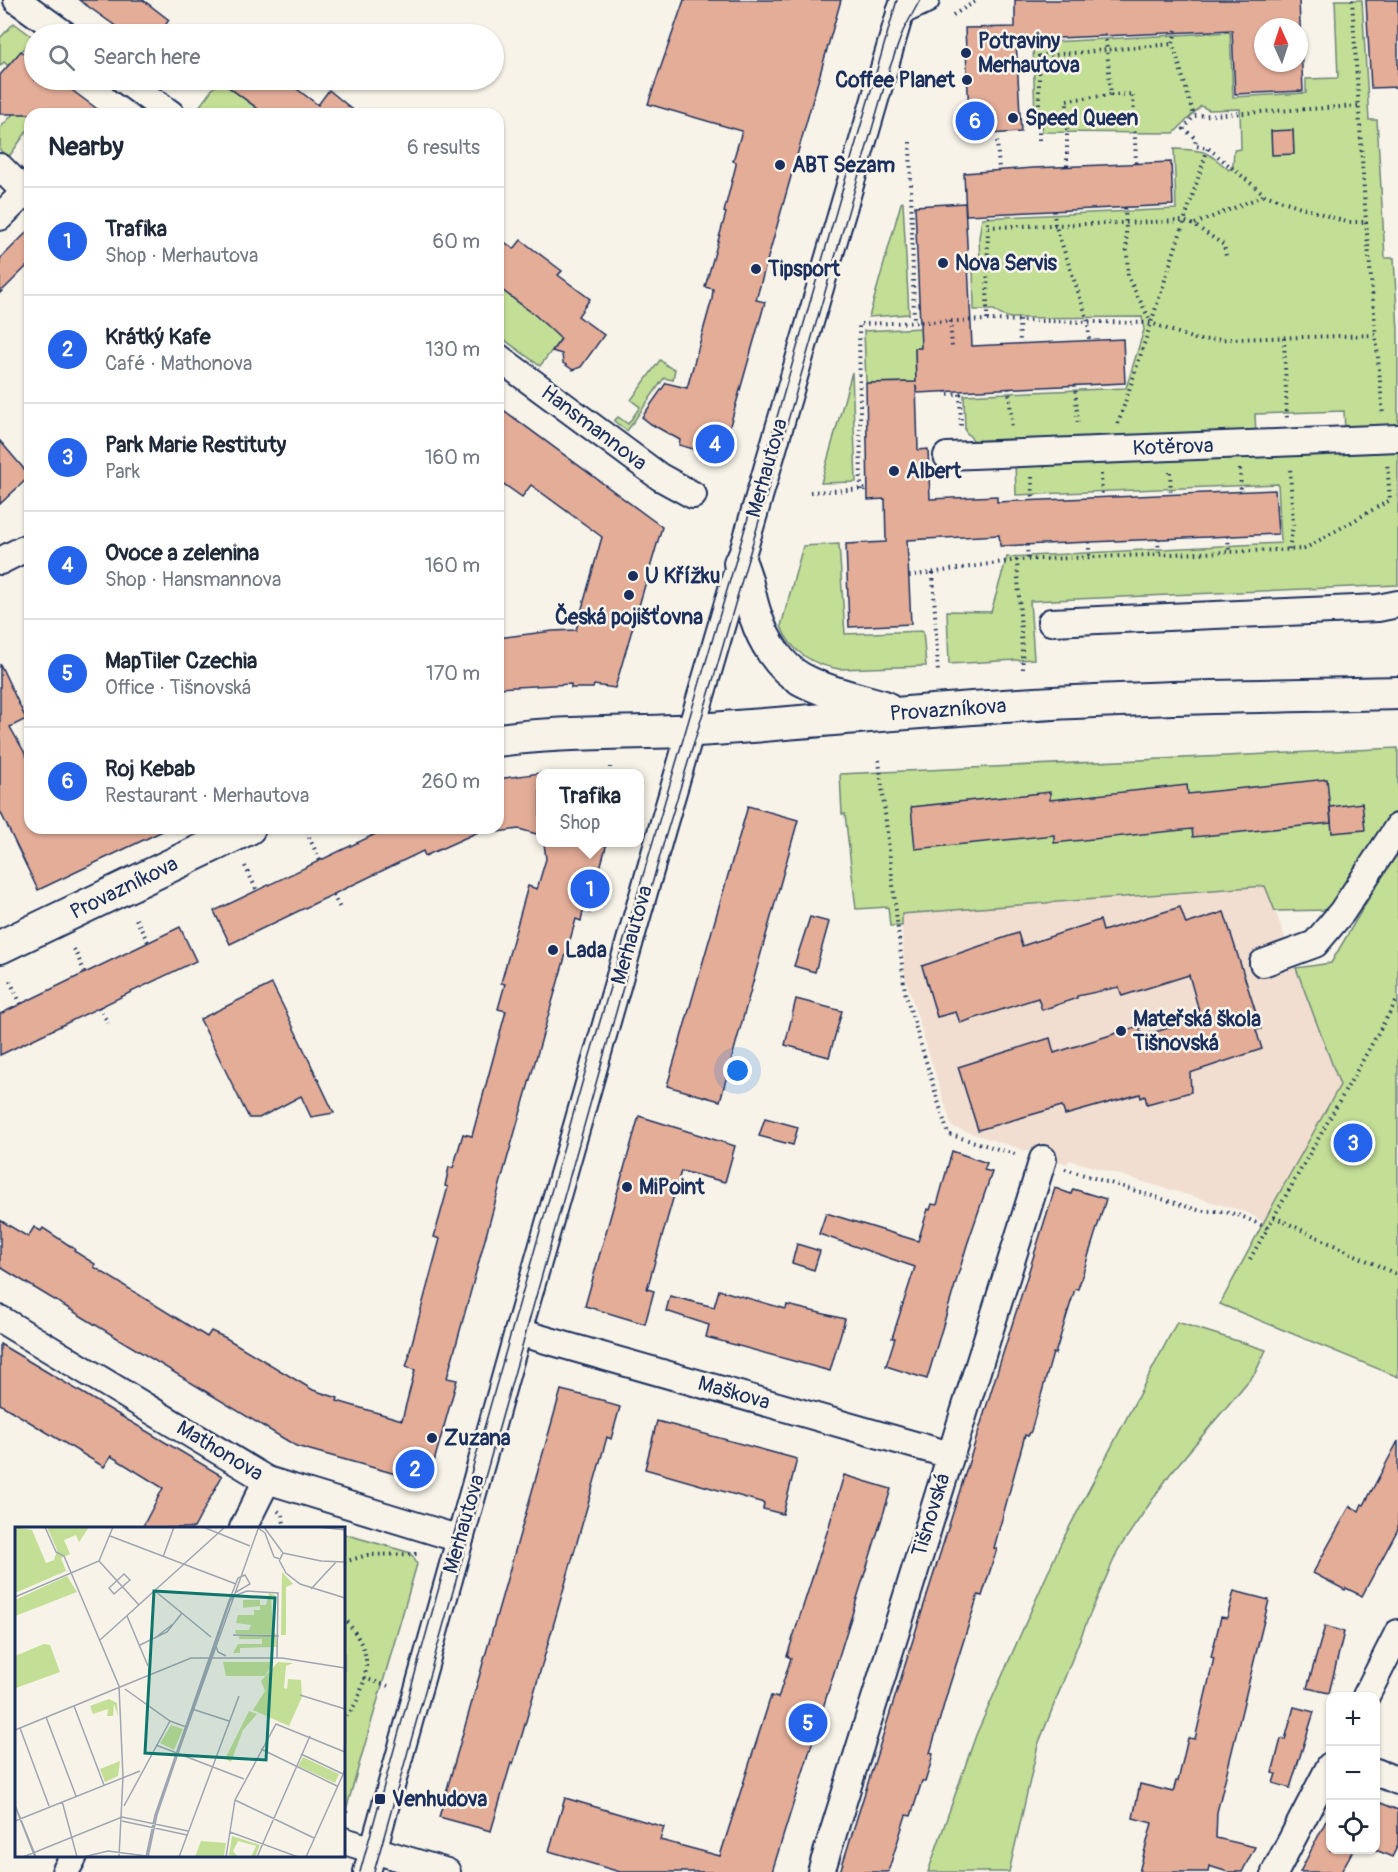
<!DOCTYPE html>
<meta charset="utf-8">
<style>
:root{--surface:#fff;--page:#f6f6f7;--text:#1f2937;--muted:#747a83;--line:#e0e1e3;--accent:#2563eb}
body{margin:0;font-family:Pangolin,sans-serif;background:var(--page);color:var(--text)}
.controls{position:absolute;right:18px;bottom:18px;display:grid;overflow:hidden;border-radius:12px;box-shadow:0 2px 4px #0004}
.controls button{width:54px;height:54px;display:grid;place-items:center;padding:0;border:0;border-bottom:2px solid var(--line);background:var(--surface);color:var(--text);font:30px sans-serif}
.compass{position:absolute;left:1254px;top:18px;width:54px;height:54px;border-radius:50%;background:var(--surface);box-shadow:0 2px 4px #0004;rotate:357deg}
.you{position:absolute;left:738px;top:1071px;width:21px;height:21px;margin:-15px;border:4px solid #fff;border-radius:50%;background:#1a73e8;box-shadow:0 0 0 9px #1a73e833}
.badge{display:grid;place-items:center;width:39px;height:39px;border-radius:50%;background:var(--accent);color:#fff;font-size:20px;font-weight:700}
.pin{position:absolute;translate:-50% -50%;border:3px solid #fff;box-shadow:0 2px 6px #0006}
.popup{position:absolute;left:536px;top:769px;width:108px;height:78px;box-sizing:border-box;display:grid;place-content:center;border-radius:12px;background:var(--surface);filter:drop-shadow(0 2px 4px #0005);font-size:20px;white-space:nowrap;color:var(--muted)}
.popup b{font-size:22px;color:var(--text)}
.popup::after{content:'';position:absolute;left:50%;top:100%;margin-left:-12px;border:12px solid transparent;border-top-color:var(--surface)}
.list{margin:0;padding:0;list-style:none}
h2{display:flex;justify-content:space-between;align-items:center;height:78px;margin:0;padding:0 24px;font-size:26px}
h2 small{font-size:20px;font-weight:400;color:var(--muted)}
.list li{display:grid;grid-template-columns:39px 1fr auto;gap:18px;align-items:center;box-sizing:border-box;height:108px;padding:0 24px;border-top:2px solid var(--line)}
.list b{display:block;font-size:22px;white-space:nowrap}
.list p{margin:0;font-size:20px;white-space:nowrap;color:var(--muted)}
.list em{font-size:20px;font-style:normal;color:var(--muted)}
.icon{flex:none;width:33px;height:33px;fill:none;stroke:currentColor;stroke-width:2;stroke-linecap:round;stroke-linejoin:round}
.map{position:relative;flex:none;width:1398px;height:1872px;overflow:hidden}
.search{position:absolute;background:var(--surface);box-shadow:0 2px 4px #0004;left:24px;top:24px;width:480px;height:66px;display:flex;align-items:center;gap:15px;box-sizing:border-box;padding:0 21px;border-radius:33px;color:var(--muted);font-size:22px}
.panel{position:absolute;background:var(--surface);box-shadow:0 2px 4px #0004;left:24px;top:108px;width:480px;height:726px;border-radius:18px}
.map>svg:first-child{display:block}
</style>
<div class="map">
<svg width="1398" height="1872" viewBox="0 0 1398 1872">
<rect width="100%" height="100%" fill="#f7f3e8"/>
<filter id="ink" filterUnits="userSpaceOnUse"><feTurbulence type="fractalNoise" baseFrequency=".0167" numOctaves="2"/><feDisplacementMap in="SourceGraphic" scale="12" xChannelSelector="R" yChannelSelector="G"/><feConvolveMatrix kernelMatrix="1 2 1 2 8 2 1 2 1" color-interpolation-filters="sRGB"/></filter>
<g filter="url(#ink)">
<polygon fill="#f1ded0" points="1266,886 1340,1085 1264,1222 1246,1212 1069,1160 1067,1164 952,1127 905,977 901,914"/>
<g fill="#c3de95" stroke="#6f867a" stroke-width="1.5">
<path d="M1335 0H1362L1369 120H1377L1385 258H1394L1398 331V429L1345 431 1344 411 1255 414 1256 435 975 442 965 431 964 395 1126 388 1144 330 1142 317 1010 318 1001 315 994 310H974L973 264 980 263 979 238 982 218 1176 209 1174 149C1205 150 1206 150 1229 170L1233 165 1234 150 1241 149 1240 109 1209 110 1201 106 1174 133 1042 132 1043 120H1035L1033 43 1230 32 1233 97 1306 93V79L1338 78Z"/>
<polygon points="14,23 34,38 8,66 4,62 0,66 0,38"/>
<polygon points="219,80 265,114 200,114 196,111"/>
<polygon points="15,112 30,114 30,127 8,158 0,150 0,128"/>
<polygon points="903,202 909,314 869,317 901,203"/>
<polygon points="498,287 563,336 540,366 498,335"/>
<polygon points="921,328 922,348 915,349 916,382 866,383 864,331"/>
<polygon points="660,360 669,367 675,369 673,380 664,378 627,431 614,421 618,417 628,424 640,407 631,400"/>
<polygon points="852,372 856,482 821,483"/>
<polygon points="1398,444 1398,585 1030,601 1034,659 949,664 947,611 991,612 1007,557 1281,543 1278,484 1016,495 1015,460"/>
<path d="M839 544 845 634 923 631 926 666 839 669C814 665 790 652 781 626L803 546Z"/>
<polygon points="1398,748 1398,812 1331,910 1275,911 1265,886 902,914 902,926 890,926 888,907 856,909 845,814 842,814 840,774"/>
<polygon points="1398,848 1398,1377 1220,1304 1275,1201 1340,1085 1296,968 1331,963"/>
<polygon points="1177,1322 1266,1350 1255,1373 1170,1474 1118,1550 1088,1619 1038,1745 1009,1872 928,1872 976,1735 1061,1543"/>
<polygon points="344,1534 411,1553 417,1564 346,1810 344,1811"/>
</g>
<g fill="#e3ad98" stroke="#1b2f5e" stroke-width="1.5" fill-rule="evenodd">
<polygon points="79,0 143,0 169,20 159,34 127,34"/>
<polygon points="684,0 841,0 756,300 765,302 721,457 679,445 680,440 651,424 642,417 666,383 687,388 712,299 713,289 705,287 726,213 724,212 736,165 736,162 733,161 742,131 648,104"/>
<path d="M1015 0H1299L1303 91 1235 94 1232 30 1016 40 1021 132 970 135 965 28 1015 27ZM1263 27H1299V63H1263Z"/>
<polygon points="1366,0 1398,0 1398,87 1371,88"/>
<polygon points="21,51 34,61 34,80 58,80 104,114 0,114 0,75"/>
<polygon points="219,80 285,80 318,105 329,90 358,114 265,114"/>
<polygon points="1293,130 1294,154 1272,155 1271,131"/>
<polygon points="1171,162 1173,205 966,215 964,173 1033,168"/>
<polygon points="965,203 972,346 1123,339 1125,383 917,393 916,385 918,450 928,449 930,499 997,496 997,502 1275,490 1278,534 1000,546 999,535 907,540 911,624 849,627 846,544 886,542 885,499 868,500 866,383 916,382 915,348 921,348 915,206"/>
<polygon points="30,229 30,263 0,293 0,259"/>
<polygon points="498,237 514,249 521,240 562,271 558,275 590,299 578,316 604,335 581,367 573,370 563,363 562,354 552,351 561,339 535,315 498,287"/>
<polygon points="498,406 662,527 615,688 594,685 593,688 571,688 571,684 498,688 498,638 553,631 576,630 602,537 531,485 522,497 498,480"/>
<polygon points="0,441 30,476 0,504"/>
<polygon points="0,664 26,719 10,727 30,762 30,828 169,828 38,890 0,811"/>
<polygon points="540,773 540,835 519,829 498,832 498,779"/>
<polygon points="1327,779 1331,823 1193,837 1192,829 1054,843 1054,835 915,849 911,807 1050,792 1050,800 1187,785 1188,794"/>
<polygon points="1362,803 1365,830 1332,833 1330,807"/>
<polygon points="748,806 798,820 720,1101 667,1086"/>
<polygon points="388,828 487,828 425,856 423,851 230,944 214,911"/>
<polygon points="544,843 607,843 597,879 600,880 590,913 583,911 581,921 576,919 504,1170 447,1378 457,1380 428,1483 296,1446 0,1267 0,1220 28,1237 34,1227 41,1231 43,1228 75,1249 74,1251 95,1264 94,1267 207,1337 211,1331 226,1338 313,1390 338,1398 337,1401 402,1420 415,1370 406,1367 410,1354 409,1354 440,1239 434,1237 448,1187 445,1186 449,1167 453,1168 463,1134 472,1136 506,1011 498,1009 505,984 501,983 528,886 537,889 546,859"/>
<polygon points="1180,907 1186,924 1224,912 1261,1029 1256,1030 1262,1049 1190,1073 1191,1092 1147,1104 1145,1096 1141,1098 1140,1094 1065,1115 1062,1106 978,1130 958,1067 1050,1038 1054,1053 1139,1026 1142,1036 1201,1018 1189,975 1122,996 1119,987 1077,996 1077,998 1042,1010 1038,998 960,1023 956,1012 937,1017 922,966 1018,933 1022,946 1100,920 1103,931"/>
<polygon points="810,917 829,922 815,972 794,966"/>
<polygon points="180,927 196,961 0,1055 0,1014"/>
<polygon points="272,984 287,1014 334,1113 311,1117 301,1096 259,1118 249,1118 240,1100 200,1019"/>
<polygon points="796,999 842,1011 829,1057 785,1045"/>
<polygon points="639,1116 735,1146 725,1182 681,1171 647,1289 654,1291 645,1324 585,1306"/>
<polygon points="765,1118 798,1127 793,1145 759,1136"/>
<polygon points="952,1151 987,1163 984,1170 992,1172 967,1245 927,1379 886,1366 895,1338 892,1338 915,1267 819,1234 826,1213 918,1241 928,1209 930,1210 932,1204 937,1205"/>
<polygon points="1055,1188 1071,1194 1073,1189 1106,1199 1078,1289 1075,1289 1055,1354 1053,1353 1031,1431 1028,1436 1025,1435 994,1548 997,1549 982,1596 978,1595 949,1687 930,1753 933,1754 930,1766 925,1782 922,1781 911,1816 906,1815 888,1872 840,1872"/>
<polygon points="797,1244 820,1251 814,1270 792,1263"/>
<polygon points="719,1290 786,1309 787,1305 845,1319 830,1371 706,1337 709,1325 666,1311 670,1296 714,1307"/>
<polygon points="0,1344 222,1476 194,1528 142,1528 163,1488 111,1456 104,1467 0,1404"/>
<polygon points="561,1390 606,1401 606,1403 620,1407 611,1439 607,1437 522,1735 513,1764 511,1763 491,1831 439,1817"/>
<polygon points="657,1421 797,1459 783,1514 763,1509 764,1503 645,1469"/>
<polygon points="1398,1441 1398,1529 1362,1596 1346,1588 1345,1590 1313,1573 1350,1506 1359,1511 1362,1504 1364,1505"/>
<polygon points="844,1475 891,1489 772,1872 620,1872 549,1851 565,1798 664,1827 660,1840 720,1856 771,1696 778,1698 791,1658 787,1656 829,1526"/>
<polygon points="1234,1591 1269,1600 1222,1792 1217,1812 1216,1838 1255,1847 1242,1872 1228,1872 1209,1866 1208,1872 1139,1872 1152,1823 1133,1818 1140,1784 1173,1792 1176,1781 1178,1781 1188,1738 1195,1739 1214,1658 1211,1657 1221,1617 1227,1618"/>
<polygon points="1325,1626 1344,1632 1329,1693 1307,1688"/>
<polygon points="1294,1707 1314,1712 1290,1788 1273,1783 1276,1774 1272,1773 1281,1739 1285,1740"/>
<polygon points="1376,1801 1398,1810 1398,1845 1392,1857 1376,1850"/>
<polygon points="1330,1813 1330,1850 1353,1850 1341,1872 1300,1872"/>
</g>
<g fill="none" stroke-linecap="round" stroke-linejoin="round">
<g stroke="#1b2f5e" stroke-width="30">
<g id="minor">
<polyline points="17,0 64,34"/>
<polyline points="900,12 926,0"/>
<polyline points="124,80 171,114"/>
<polyline points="0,167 25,192 0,217"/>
<polyline points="498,357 660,477 693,495"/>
<polyline points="947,456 1398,438"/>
<polyline points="0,561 30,546"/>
<polyline points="1051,622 1378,608 1398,604"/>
<polyline points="1263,963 1315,944 1342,912 1398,827"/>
<polyline points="0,1319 267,1480 460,1539"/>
<polyline points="518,1332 950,1455"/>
<polyline points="243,1528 267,1480"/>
<polyline points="1366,1696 1398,1633"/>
<polyline points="1376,1772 1398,1781"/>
<polyline points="344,1841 447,1872"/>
<polyline points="65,1872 74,1856"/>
<polyline points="367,1872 518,1332 660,836 904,0"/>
<polyline points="821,1872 1043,1159"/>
<polyline points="1275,1872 1330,1766"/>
</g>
</g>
<g stroke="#1b2f5e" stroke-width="36">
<g id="major">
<path d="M740 563C748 580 749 599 756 617 763 639 779 667 801 679 827 693 857 699 884 707"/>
<path d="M498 740C564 731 631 734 697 730 799 723 902 712 1004 706 1135 697 1267 696 1398 693"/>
<polyline points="0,947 249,828"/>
</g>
</g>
<g stroke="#1b2f5e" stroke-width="4" stroke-dasharray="1.5 4.5" stroke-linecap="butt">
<polyline points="1352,0 1366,222 1376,335"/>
<polyline points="953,15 978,0"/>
<polyline points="1176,30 1173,44 1194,116"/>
<polyline points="1105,34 1107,50 1173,44"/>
<polyline points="1038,37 1039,56 1107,50 1111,95 1133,94 1136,164"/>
<polyline points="1358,106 1194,116 1184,129 1195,138 1196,146 1208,148 1265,195 1346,222 1366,222"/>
<polyline points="1039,140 1039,56"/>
<polyline points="997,141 999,170"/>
<polyline points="910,142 914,322"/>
<polyline points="1067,166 1067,100 1111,95"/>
<polyline points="1125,208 1128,277 1151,322"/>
<polyline points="1054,211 1055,224 1088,321 1089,340"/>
<polyline points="1195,224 1265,195"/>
<polyline points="988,227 1183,221 1194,225 1224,245 1226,256"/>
<polyline points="987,320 988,214"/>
<polyline points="1019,320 1020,343"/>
<polyline points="950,321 952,347"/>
<polyline points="1284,338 1287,418"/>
<polyline points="1075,385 1078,426"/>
<polyline points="1009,388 1012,429"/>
<polyline points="946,391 946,395 960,394 961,430"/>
<polyline points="1118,424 1208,148"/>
<polyline points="1240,469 1241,491"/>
<polyline points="1170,472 1171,494"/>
<polyline points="1101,474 1102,497"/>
<polyline points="1032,477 1033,500"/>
<polyline points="861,490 859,324 987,320 1151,323 1197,340 1376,335 1383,416"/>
<polyline points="810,492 868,489"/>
<polyline points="1228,536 1229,551"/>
<polyline points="1158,539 1159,554"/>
<polyline points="1089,542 1089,557"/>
<polyline points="1027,545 1028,560"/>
<polyline points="1289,549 1293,526 1290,467"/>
<polyline points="933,573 938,673"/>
<polyline points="909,576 1017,560"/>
<polyline points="1023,669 1017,560 1304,549 1390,500 1387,462"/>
<polyline points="879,760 905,992 948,1134 1018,1155"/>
<polyline points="610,774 610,767"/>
<polyline points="370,828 373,836"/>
<polyline points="309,837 320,861"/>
<polyline points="245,866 257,891"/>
<polyline points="333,895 341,910"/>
<polyline points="136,919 148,942"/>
<polyline points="74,949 85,973"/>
<polyline points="10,981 21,1004"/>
<polyline points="99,1007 108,1023"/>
<path d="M1065 1169 1201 1211C1231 1210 1240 1215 1267 1228"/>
<polyline points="1274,1217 1398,1275"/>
<polyline points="1250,1259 1398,998"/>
<polyline points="278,1511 282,1514 285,1528"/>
<polyline points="344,1562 367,1555 417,1554"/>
<path d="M344 1617C351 1627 362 1641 365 1654 370 1671 358 1708 344 1718"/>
<polyline points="364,1678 388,1686"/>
<polyline points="344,1806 348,1816"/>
</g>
<use href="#minor" stroke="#f7f3e8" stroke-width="26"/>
<use href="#major" stroke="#f7f3e8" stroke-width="32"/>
<g stroke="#1b2f5e" stroke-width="1.5">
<polyline points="360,1872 453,1537 586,1069 735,563 897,0"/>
<polyline points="374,1872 665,838 714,677 889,70 903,31 920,0"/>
</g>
</g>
</g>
<g fill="#1b2f5e" stroke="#f7f3e8" stroke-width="2">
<circle cx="966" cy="53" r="6"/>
<circle cx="967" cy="80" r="6"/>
<circle cx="1013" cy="118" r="6"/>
<circle cx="780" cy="165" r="6"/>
<circle cx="943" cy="263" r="6"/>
<circle cx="756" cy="269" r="6"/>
<circle cx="894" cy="471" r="6"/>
<circle cx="633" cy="576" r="6"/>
<circle cx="629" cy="595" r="6"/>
<circle cx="553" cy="950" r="6"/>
<circle cx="1121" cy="1031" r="6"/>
<circle cx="627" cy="1187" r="6"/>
<circle cx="432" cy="1438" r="6"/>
<rect x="374" y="1793" width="12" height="12" rx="3"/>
</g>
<g text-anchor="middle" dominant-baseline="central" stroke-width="5" stroke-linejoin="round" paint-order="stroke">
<g font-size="21" font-weight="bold" fill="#1b2f5e" stroke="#f7f3e8" text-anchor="start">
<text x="978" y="41">Potraviny<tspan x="978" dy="24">Merhautova</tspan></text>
<text x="955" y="80" text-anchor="end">Coffee Planet</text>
<text x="1025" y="118">Speed Queen</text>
<text x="792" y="165">ABT Sezam</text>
<text x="955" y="263">Nova Servis</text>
<text x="768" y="269">Tipsport</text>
<text x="906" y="471">Albert</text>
<text x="645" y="576">U Křížku</text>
<text x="629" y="617" text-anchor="middle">Česká pojišťovna</text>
<text x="565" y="950">Lada</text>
<text x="1133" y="1019">Mateřská škola<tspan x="1133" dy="24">Tišnovská</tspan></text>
<text x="639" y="1187">MiPoint</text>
<text x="444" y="1438">Zuzana</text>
<text x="392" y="1799">Venhudova</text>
</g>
<g font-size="21" fill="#1b2f5e" stroke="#f7f3e8">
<text transform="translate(594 428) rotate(37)">Hansmannova</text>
<text transform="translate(1173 447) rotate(-2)">Kotěrova</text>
<text transform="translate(767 468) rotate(-74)">Merhautova</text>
<text transform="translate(948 710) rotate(-4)">Provazníkova</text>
<text transform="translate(124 888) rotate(-26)">Provazníkova</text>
<text transform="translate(632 935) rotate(-74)">Merhautova</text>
<text transform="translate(734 1393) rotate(16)">Maškova</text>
<text transform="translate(220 1451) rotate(31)">Mathonova</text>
<text transform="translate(931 1515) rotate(-73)">Tišnovská</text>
<text transform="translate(464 1524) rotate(-74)">Merhautova</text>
</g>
</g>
<g transform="translate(15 1527)">
<rect width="330" height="330" fill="#f7f3e8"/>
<path d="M0 0 17 3 31 36 39 33 42 23 32 0H74L64 15 61 8 49 13 55 27 46 31 51 44 0 66ZM267 45 278 57 271 60V108H266ZM52 49 62 65 0 89V73ZM254 66 262 69H256L258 105 262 108 221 107 220 103H234L236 98 221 96 223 88H239V83H245V79L228 81V73H245V78H251ZM224 109H261L262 120 225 121V126H218L223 117H247V112H224ZM29 117 35 118 45 145 1 161 0 129ZM208 135H259L250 149H211ZM263 135 278 136 271 139 269 161 272 162 273 152 286 153 287 170 274 199 238 183 250 164 246 154ZM94 172 102 176 103 189 99 177 98 189H92L93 182 78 187 75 179ZM234 184 242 187 228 203 216 235 210 232ZM156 198 168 202 159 223 145 216ZM288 230 324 247 320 256 283 239ZM105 234 103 249 90 255 85 242ZM217 309 245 318 240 330H236L241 319 223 314 218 324 223 330 214 328ZM186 314 211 316 209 329 180 330Z" fill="#c3de95"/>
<path fill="none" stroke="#9fa5b1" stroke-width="1.5" d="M30 0 41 25 49 29 104 159 108 250 104 330M188 0 235 19M303 0 330 3M243 1 250 6 259 30 265 32 268 26 249 0M95 9 221 57M268 26 306 34 330 35M148 30 159 0M264 33 271 46 285 57 330 71M84 34 124 78M109 47 115 53 99 67 94 61ZM296 62 321 35M140 64 196 110M0 70 84 34 98 0M216 70 232 64 263 66 262 131M112 89 133 139M218 108 264 109M140 111 158 97M85 113 210 0M200 116 203 125 211 129M125 118 152 105 167 86M110 162 155 194 171 200M285 168 330 182M59 179 89 258M177 182 214 194M31 190 61 269M5 201 34 279M0 203 176 131H267L330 141M141 218 229 252M246 222 322 259M286 227 328 247M220 273 299 311M47 274 62 330M0 278 21 330M0 279 20 330M109 279 155 194M0 294 125 244M107 294 172 308M215 305 283 330M8 330 107 290 173 304M68 330 93 324 139 330M131 330 140 288 214 74 223 51 230 48 235 57 221 65 215 74 142 288 133 330M132 330 141 288 243 2M164 330 224 169M211 330 220 273 261 197 330 225M242 330 295 209M291 330 330 243"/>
<path fill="#0f766e" fill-opacity="0.15" stroke="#0f766e" stroke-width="3" d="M139 64 260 71 251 233 130 226Z"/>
<rect width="330" height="330" fill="none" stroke="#1b2f5e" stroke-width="3"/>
</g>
</svg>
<div class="controls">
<button>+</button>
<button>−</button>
<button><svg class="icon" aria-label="locate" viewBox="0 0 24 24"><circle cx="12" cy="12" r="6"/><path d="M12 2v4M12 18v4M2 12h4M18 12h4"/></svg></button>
</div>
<svg class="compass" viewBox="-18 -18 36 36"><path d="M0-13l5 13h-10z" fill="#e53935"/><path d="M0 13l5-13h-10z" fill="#747a83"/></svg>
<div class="you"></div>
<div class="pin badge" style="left:590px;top:889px">1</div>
<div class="popup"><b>Trafika</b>Shop</div>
<div class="pin badge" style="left:415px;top:1469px">2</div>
<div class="pin badge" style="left:1353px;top:1143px">3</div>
<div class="pin badge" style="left:715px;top:444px">4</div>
<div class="pin badge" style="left:808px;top:1723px">5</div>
<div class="pin badge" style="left:975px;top:121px">6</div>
<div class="search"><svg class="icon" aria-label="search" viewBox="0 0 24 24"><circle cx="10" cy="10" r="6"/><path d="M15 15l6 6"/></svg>Search here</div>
<section class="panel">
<h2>Nearby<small>6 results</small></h2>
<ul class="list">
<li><span class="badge">1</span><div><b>Trafika</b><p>Shop · Merhautova</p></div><em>60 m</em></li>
<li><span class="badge">2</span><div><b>Krátký Kafe</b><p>Café · Mathonova</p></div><em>130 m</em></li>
<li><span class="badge">3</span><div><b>Park Marie Restituty</b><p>Park</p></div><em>160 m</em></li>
<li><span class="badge">4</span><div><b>Ovoce a zelenina</b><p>Shop · Hansmannova</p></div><em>160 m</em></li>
<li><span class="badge">5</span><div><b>MapTiler Czechia</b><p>Office · Tišnovská</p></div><em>170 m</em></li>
<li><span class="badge">6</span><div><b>Roj Kebab</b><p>Restaurant · Merhautova</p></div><em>260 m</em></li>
</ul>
</section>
</div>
